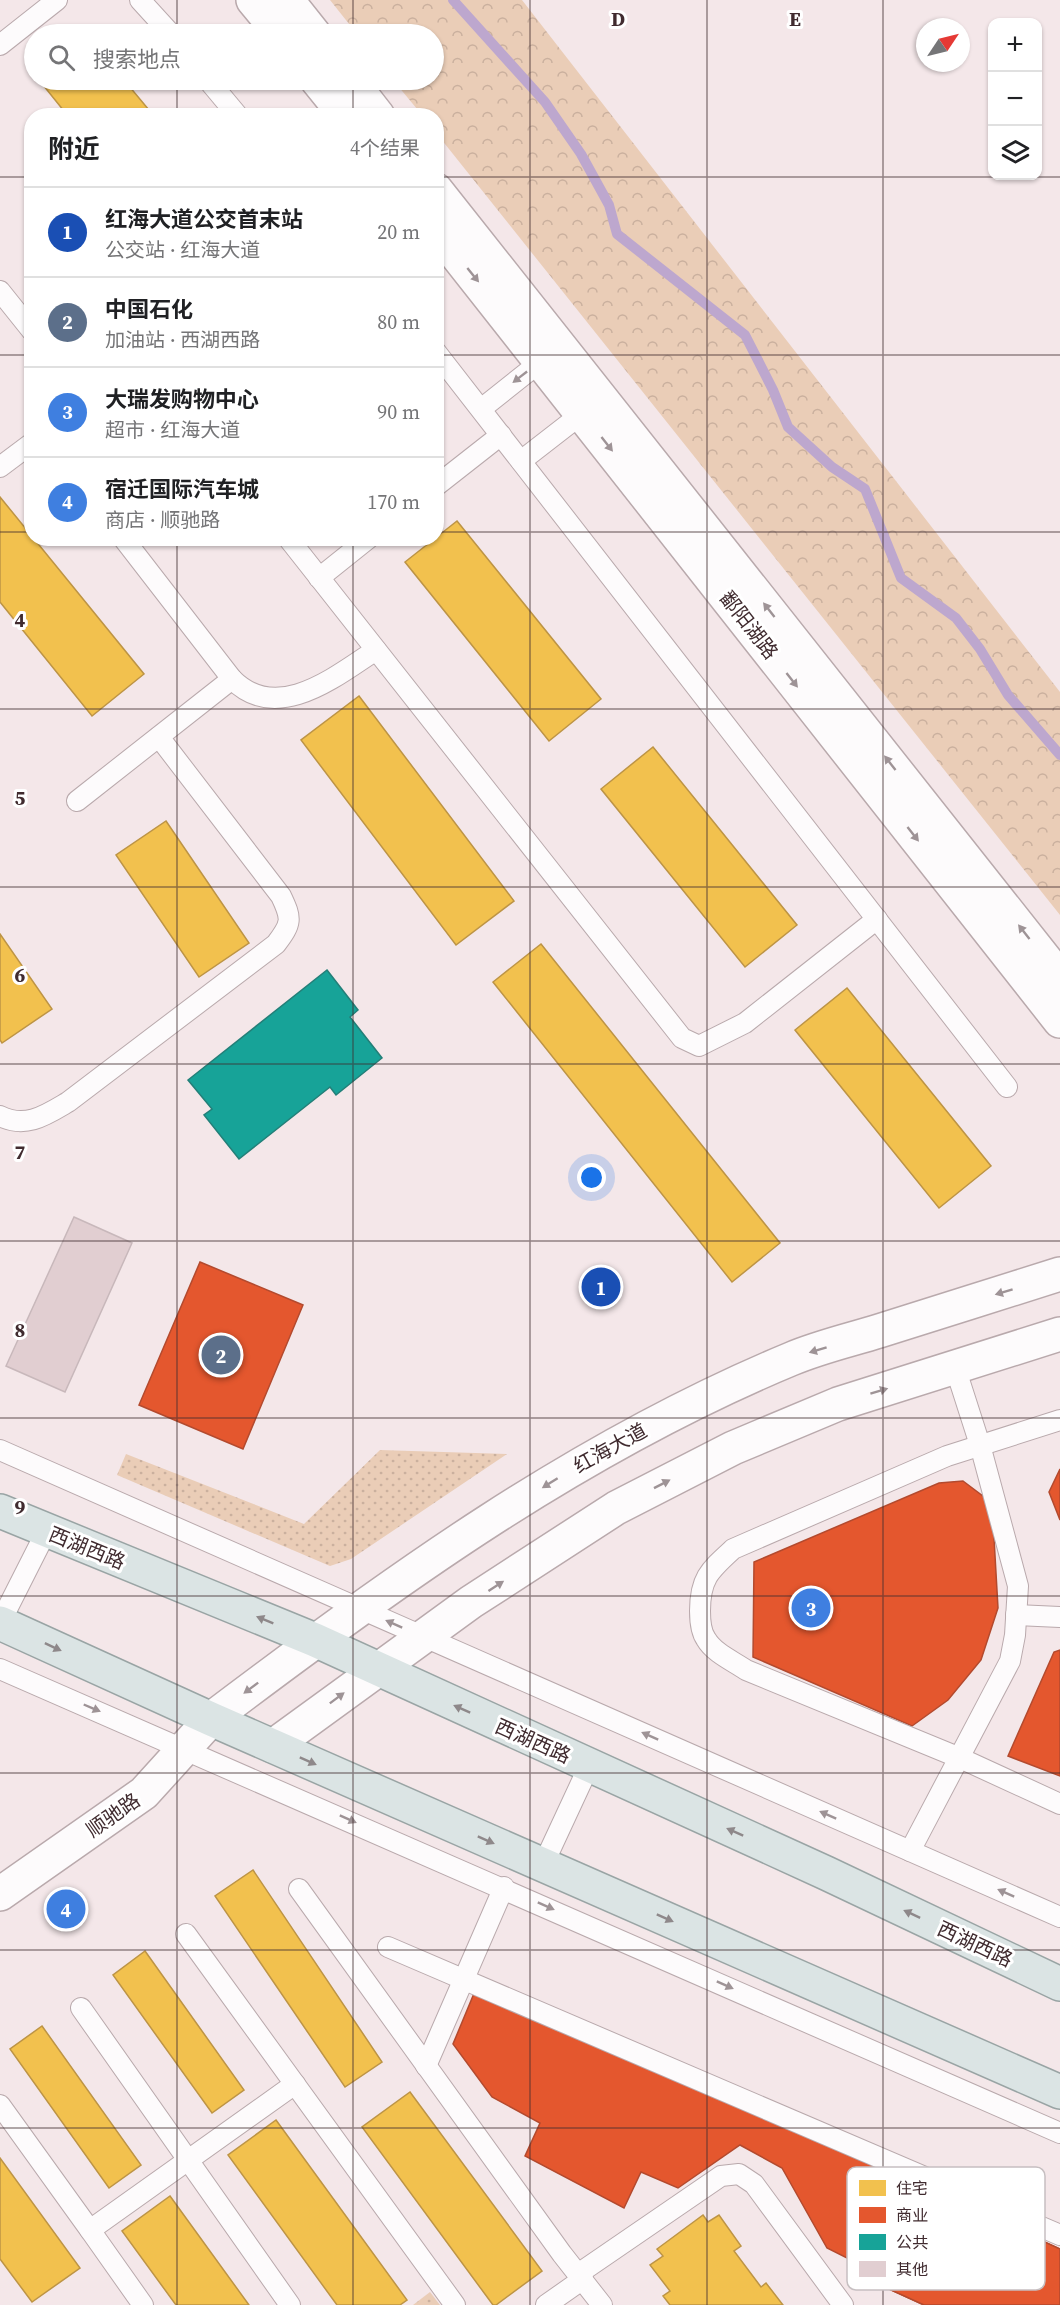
<!DOCTYPE html>
<html lang="zh">
<meta charset="utf-8">
<style>
:root{--surface:#fff;--page:#f2f2f2;--text:#202124;--muted:#757577;--line:#e0e0e0;--accent:#7f6d70}
body{margin:0;font-family:"Source Serif 4","Noto Sans SC",serif;background:var(--page);color:var(--text)}
.controls{position:absolute;right:18px;top:18px;display:grid;overflow:hidden;border-radius:12px;box-shadow:0 2px 4px #0004}
.controls button{width:54px;height:54px;display:grid;place-items:center;padding:0;border:0;border-bottom:2px solid var(--line);background:var(--surface);color:var(--text);font:30px sans-serif}
.compass{position:absolute;left:916px;top:18px;width:54px;height:54px;border-radius:50%;background:var(--surface);box-shadow:0 2px 4px #0004;rotate:55deg}
.you{position:absolute;left:592px;top:1178px;width:21px;height:21px;margin:-15px;border:4px solid #fff;border-radius:50%;background:#1a73e8;box-shadow:0 0 0 9px #1a73e833}
.badge{display:grid;place-items:center;width:39px;height:39px;border-radius:50%;background:var(--accent);color:#fff;font-size:20px;font-weight:700}
.pin{position:absolute;translate:-50% -50%;border:3px solid #fff;box-shadow:0 2px 6px #0006}
.list{margin:0;padding:0;list-style:none}
h2{display:flex;justify-content:space-between;align-items:center;height:78px;margin:0;padding:0 24px;font-size:26px}
h2 small{font-size:20px;font-weight:400;color:var(--muted)}
.list li{display:grid;grid-template-columns:39px 1fr auto;gap:18px;align-items:center;box-sizing:border-box;height:90px;padding:0 24px;border-top:2px solid var(--line)}
.list b{display:block;font-size:22px;white-space:nowrap}
.list p{margin:0;font-size:20px;white-space:nowrap;color:var(--muted)}
.list em{font-size:20px;font-style:normal;color:var(--muted)}
.icon{flex:none;width:33px;height:33px;fill:none;stroke:currentColor;stroke-width:2;stroke-linecap:round;stroke-linejoin:round}
.map{position:relative;flex:none;width:1060px;height:2305px;overflow:hidden}
.search{position:absolute;background:var(--surface);box-shadow:0 2px 4px #0004;left:24px;top:24px;width:420px;height:66px;display:flex;align-items:center;gap:15px;box-sizing:border-box;padding:0 21px;border-radius:33px;color:var(--muted);font-size:22px}
.panel{position:absolute;background:var(--surface);box-shadow:0 2px 4px #0004;left:24px;top:108px;width:420px;height:438px;border-radius:24px}
.map>svg:first-child{display:block}
</style>
<div class="map">
<svg width="1060" height="2305" viewBox="0 0 1060 2305">
<defs>
<pattern id="grass-dots" width="8" height="8" patternUnits="userSpaceOnUse" patternTransform="scale(1.5)"><rect width="8" height="8" fill="#eacdb7"/><path d="M2 2h.1M6 6h.1" fill="none" stroke="#cab09e" stroke-width="1.8" stroke-linecap="round"/></pattern>
<pattern id="forest-crowns" width="20" height="18" patternUnits="userSpaceOnUse" patternTransform="scale(1.5)"><rect width="20" height="18" fill="#eacdb7"/><path d="M2 6a3 3 0 1 1 6 0M12 15a3 3 0 1 1 6 0" fill="none" stroke="#cab09e"/></pattern>
</defs>
<rect width="100%" height="100%" fill="#f4e7e9"/>
<g fill="url(#grass-dots)">
<polygon points="380,1450 507,1454 351,1559 330,1566 117,1475 126,1454 304,1524"/>
<polygon points="430,2292 440,2305 413,2305"/>
</g>
<polygon fill="url(#forest-crowns)" points="330,0 522,0 1060,692 1060,915 437,134 436,116 422,115 393,80 434,80 434,34 357,34"/>
<g fill="#f2c14e" stroke="#bd9445" stroke-width="1.5">
<polygon points="39,80 124,80 154,116 68,116"/>
<polygon points="0,497 144,674 92,716 0,602"/>
<polygon points="457,521 601,699 549,741 405,562"/>
<polygon points="359,696 514,901 456,945 301,740"/>
<polygon points="653,747 797,925 745,967 601,789"/>
<polygon points="166,821 249,943 199,977 116,855"/>
<polygon points="0,934 52,1009 2,1043 0,1040"/>
<polygon points="541,944 780,1243 732,1282 493,982"/>
<polygon points="847,988 991,1166 939,1208 795,1030"/>
<polygon points="253,1870 382,2062 345,2087 215,1896"/>
<polygon points="145,1951 244,2090 212,2113 113,1975"/>
<polygon points="42,2026 141,2165 109,2188 10,2049"/>
<polygon points="410,2092 542,2271 496,2305 493,2305 362,2127"/>
<polygon points="276,2120 407,2300 400,2305 337,2305 228,2155"/>
<polygon points="0,2158 80,2268 32,2302 0,2259"/>
<polygon points="170,2196 249,2305 176,2305 122,2231"/>
<polygon points="703,2215 708,2222 719,2215 741,2246 734,2251 761,2287 766,2283 783,2305 670,2305 663,2296 670,2291 650,2265 663,2256 657,2249"/>
</g>
<g fill="#e4572e" stroke="#b34a2e" stroke-width="1.5">
<polygon points="200,1262 303,1305 243,1449 139,1405"/>
<polygon points="1060,1469 1060,1520 1049,1492"/>
<polygon points="963,1481 992,1503 998,1608 981,1660 948,1700 912,1726 753,1657 754,1562 939,1483"/>
<polygon points="1060,1650 1060,1776 1008,1756 1054,1652"/>
<polygon points="475,1991 923,2186 1060,2249 1060,2305 924,2305 878,2284 883,2276 827,2248 782,2168 740,2145 678,2188 641,2172 624,2208 525,2156 540,2123 492,2097 453,2044"/>
<polygon points="923,2186 1060,2249 1060,2305 924,2305 878,2284"/>
</g>
<polygon fill="#17a398" stroke="#237f78" stroke-width="1.5" points="327,970 358,1010 350,1017 382,1058 336,1095 330,1087 239,1159 204,1115 212,1109 188,1080"/>
<g fill="none" stroke-linecap="round" stroke-linejoin="round">
<polyline stroke="#bda7ce" stroke-width="10" points="453,0 545,102 581,154 609,205 617,234 745,335 773,390 788,427 832,467 865,489 901,578 956,618 980,649 1008,695 1060,755"/>
</g>
<polygon fill="#e1ced1" stroke="#c8b8bb" stroke-width="1.5" points="74,1217 132,1243 65,1392 6,1366"/>
<g fill="none" stroke-linecap="round" stroke-linejoin="round">
<g stroke="#b9a9ac" stroke-width="22">
<g id="service">
<polyline points="140,0 171,34"/>
<polyline points="0,45 57,0"/>
<polyline points="208,80 238,116"/>
<polyline points="0,291 32,331"/>
<polyline points="436,352 1007,1087"/>
<polyline points="481,409 549,355"/>
<polyline points="521,461 588,409"/>
<polyline points="0,467 32,443"/>
<polyline points="436,486 501,435"/>
<path d="M123 538 232 679C277 725 336 676 376 650"/>
<polyline points="288,538 682,1038 699,1046 745,1023 877,919"/>
<polyline points="319,578 369,538"/>
<polyline points="77,801 232,679"/>
<path d="M0 1116C26 1129 46 1115 68 1102L276 944C292 923 292 919 281 896L159 737"/>
<path d="M1060 1420 947 1456 733 1549C710 1570 700 1578 700 1611 700 1619 701 1632 706 1639 714 1653 733 1661 746 1670L960 1758 1060 1804"/>
<polyline points="0,1450 1060,1917"/>
<polyline points="1016,1615 1060,1617"/>
<polyline points="0,1623 46,1532"/>
<polyline points="0,1669 1060,2133"/>
<polyline points="910,1851 1010,1661 1015,1635 1018,1586 980,1445 955,1367"/>
<polyline points="543,1865 589,1766"/>
<polyline points="299,1889 562,2254 602,2305"/>
<polyline points="186,1934 455,2305"/>
<polyline points="388,1947 1060,2235"/>
<polyline points="81,2008 290,2305"/>
<polyline points="426,2066 504,1887"/>
<polyline points="0,2105 90,2230"/>
<polyline points="578,2274 721,2176 739,2174 754,2184 843,2305"/>
<polyline points="143,2305 90,2230 295,2084"/>
<polyline points="546,2305 583,2279"/>
</g>
</g>
<g stroke="#b9a9ac" stroke-width="36">
<polyline id="minor" points="0,1894 144,1793 211,1719"/>
</g>
<g stroke="#b9a9ac" stroke-width="36">
<g id="tertiary">
<polyline points="253,0 281,34"/>
<polyline points="287,0 314,34"/>
<polyline points="317,80 346,116"/>
<polyline points="350,80 378,116"/>
<polyline points="436,190 1060,978"/>
<polyline points="436,229 1060,1021"/>
</g>
</g>
<g stroke="#b9a9ac" stroke-width="36">
<g id="secondary">
<path d="M211 1719C393 1581 579 1447 791 1359 819 1347 850 1340 879 1331 939 1312 1000 1293 1060 1274"/>
<polyline points="273,1746 471,1602 616,1508 733,1448 838,1404 1060,1334"/>
</g>
</g>
<g stroke="#99a4a4" stroke-width="36">
<g id="primary">
<polyline points="0,1511 315,1640 826,1873 1060,1984"/>
<polyline points="0,1623 211,1719 1060,2092"/>
</g>
</g>
<use href="#service" stroke="#fdfbfc" stroke-width="20"/>
<use href="#minor" stroke="#fdfbfc" stroke-width="33"/>
<use href="#tertiary" stroke="#fdfbfc" stroke-width="33"/>
<use href="#secondary" stroke="#fdfbfc" stroke-width="33"/>
<use href="#primary" stroke="#dbe4e4" stroke-width="33"/>
</g>
<defs><path id="oneway-solid" d="M-6-.8H1V-3.2L6.5 0L1 3.2V.8H-6Z" transform="scale(1.5)"/></defs>
<g fill="#9e9396">
<use href="#oneway-solid" transform="translate(473 275) rotate(51)"/>
<use href="#oneway-solid" transform="translate(520 377) rotate(142)"/>
<use href="#oneway-solid" transform="translate(607 444) rotate(52)"/>
<use href="#oneway-solid" transform="translate(769 610) rotate(-128)"/>
<use href="#oneway-solid" transform="translate(792 680) rotate(52)"/>
<use href="#oneway-solid" transform="translate(890 763) rotate(-128)"/>
<use href="#oneway-solid" transform="translate(913 834) rotate(52)"/>
<use href="#oneway-solid" transform="translate(1024 932) rotate(-128)"/>
<use href="#oneway-solid" transform="translate(1004 1292) rotate(163)"/>
<use href="#oneway-solid" transform="translate(818 1350) rotate(163)"/>
<use href="#oneway-solid" transform="translate(879 1391) rotate(-17)"/>
<use href="#oneway-solid" transform="translate(550 1483) rotate(148)"/>
<use href="#oneway-solid" transform="translate(662 1484) rotate(-27)"/>
<use href="#oneway-solid" transform="translate(496 1586) rotate(-33)"/>
<use href="#oneway-solid" transform="translate(394 1624) rotate(-156)"/>
<use href="#oneway-solid" transform="translate(251 1688) rotate(143)"/>
<use href="#oneway-solid" transform="translate(337 1698) rotate(-37)"/>
<use href="#oneway-solid" transform="translate(92 1708) rotate(23)"/>
<use href="#oneway-solid" transform="translate(650 1736) rotate(-156)"/>
<use href="#oneway-solid" transform="translate(828 1815) rotate(-156)"/>
<use href="#oneway-solid" transform="translate(348 1819) rotate(24)"/>
<use href="#oneway-solid" transform="translate(1006 1893) rotate(-156)"/>
<use href="#oneway-solid" transform="translate(546 1906) rotate(24)"/>
<use href="#oneway-solid" transform="translate(725 1985) rotate(24)"/>
</g>
<g fill="#8e888a">
<use href="#oneway-solid" transform="translate(265 1620) rotate(-158)"/>
<use href="#oneway-solid" transform="translate(53 1647) rotate(25)"/>
<use href="#oneway-solid" transform="translate(462 1709) rotate(-156)"/>
<use href="#oneway-solid" transform="translate(308 1761) rotate(24)"/>
<use href="#oneway-solid" transform="translate(735 1832) rotate(-156)"/>
<use href="#oneway-solid" transform="translate(486 1840) rotate(24)"/>
<use href="#oneway-solid" transform="translate(912 1914) rotate(-155)"/>
<use href="#oneway-solid" transform="translate(665 1918) rotate(24)"/>
</g>
<path fill="none" stroke="#402b2f" stroke-width="1.5" stroke-opacity="0.55" d="M177 0V34M353 0V34M530 0V2305M707 0V2305M883 0V2305M177 80V116M353 80V116M0 177H32M436 177H1060M0 355H32M436 355H1060M0 532H32M436 532H1060M177 538V2305M353 538V2305M0 709H1060M0 887H1060M0 1064H1060M0 1241H1060M0 1418H1060M0 1596H1060M0 1773H1060M0 1950H1060M0 2128H1060"/>
<g text-anchor="middle" dominant-baseline="central" stroke-width="6" stroke-linejoin="round" paint-order="stroke">
<g font-size="20" fill="#402b2f" stroke="#fff">
<text transform="translate(749 625) rotate(52)">鄱阳湖路</text>
<text transform="translate(610 1448) rotate(-29)">红海大道</text>
<text transform="translate(87 1548) rotate(22)">西湖西路</text>
<text transform="translate(533 1741) rotate(24)">西湖西路</text>
<text transform="translate(113 1815) rotate(-35)">顺驰路</text>
<text transform="translate(975 1944) rotate(25)">西湖西路</text>
</g>
</g>
<rect x="847" y="2167" width="198" height="123" rx="9" fill="#fff" stroke="#c6bfc1" stroke-width="1.5"/>
<rect x="859" y="2180" width="27" height="16" fill="#f2c14e"/>
<rect x="859" y="2207" width="27" height="16" fill="#e4572e"/>
<rect x="859" y="2234" width="27" height="16" fill="#17a398"/>
<rect x="859" y="2261" width="27" height="16" fill="#e1ced1"/>
<g font-size="16" fill="#402b2f">
<text x="896" y="2194">住宅</text>
<text x="896" y="2221">商业</text>
<text x="896" y="2248">公共</text>
<text x="896" y="2275">其他</text>
</g>
<g font-size="20" text-anchor="middle" font-weight="bold" fill="#402b2f" stroke="#fff" stroke-width="6" stroke-linejoin="round" paint-order="stroke">
<text x="618" y="26">D</text>
<text x="795" y="26">E</text>
<text x="20" y="627">4</text>
<text x="20" y="805">5</text>
<text x="20" y="982">6</text>
<text x="20" y="1159">7</text>
<text x="20" y="1337">8</text>
<text x="20" y="1514">9</text>
</g>
</svg>
<div class="controls">
<button>+</button>
<button>−</button>
<button><svg class="icon" aria-label="layers" viewBox="0 0 24 24"><path d="M12 4l9 5-9 5-9-5zM3 14l9 5 9-5"/></svg></button>
</div>
<svg class="compass" viewBox="-18 -18 36 36"><path d="M0-13l5 13h-10z" fill="#e53935"/><path d="M0 13l5-13h-10z" fill="#757577"/></svg>
<div class="you"></div>
<div class="pin badge" style="left:601px;top:1287px;background:#1a4fb4">1</div>
<div class="pin badge" style="left:221px;top:1355px;background:#5c6f8a">2</div>
<div class="pin badge" style="left:811px;top:1608px;background:#3f7fe0">3</div>
<div class="pin badge" style="left:66px;top:1909px;background:#3f7fe0">4</div>
<div class="search"><svg class="icon" aria-label="search" viewBox="0 0 24 24"><circle cx="10" cy="10" r="6"/><path d="M15 15l6 6"/></svg>搜索地点</div>
<section class="panel">
<h2>附近<small>4个结果</small></h2>
<ul class="list">
<li><span class="badge" style="background:#1a4fb4">1</span><div><b>红海大道公交首末站</b><p>公交站 · 红海大道</p></div><em>20 m</em></li>
<li><span class="badge" style="background:#5c6f8a">2</span><div><b>中国石化</b><p>加油站 · 西湖西路</p></div><em>80 m</em></li>
<li><span class="badge" style="background:#3f7fe0">3</span><div><b>大瑞发购物中心</b><p>超市 · 红海大道</p></div><em>90 m</em></li>
<li><span class="badge" style="background:#3f7fe0">4</span><div><b>宿迁国际汽车城</b><p>商店 · 顺驰路</p></div><em>170 m</em></li>
</ul>
</section>
</div>
